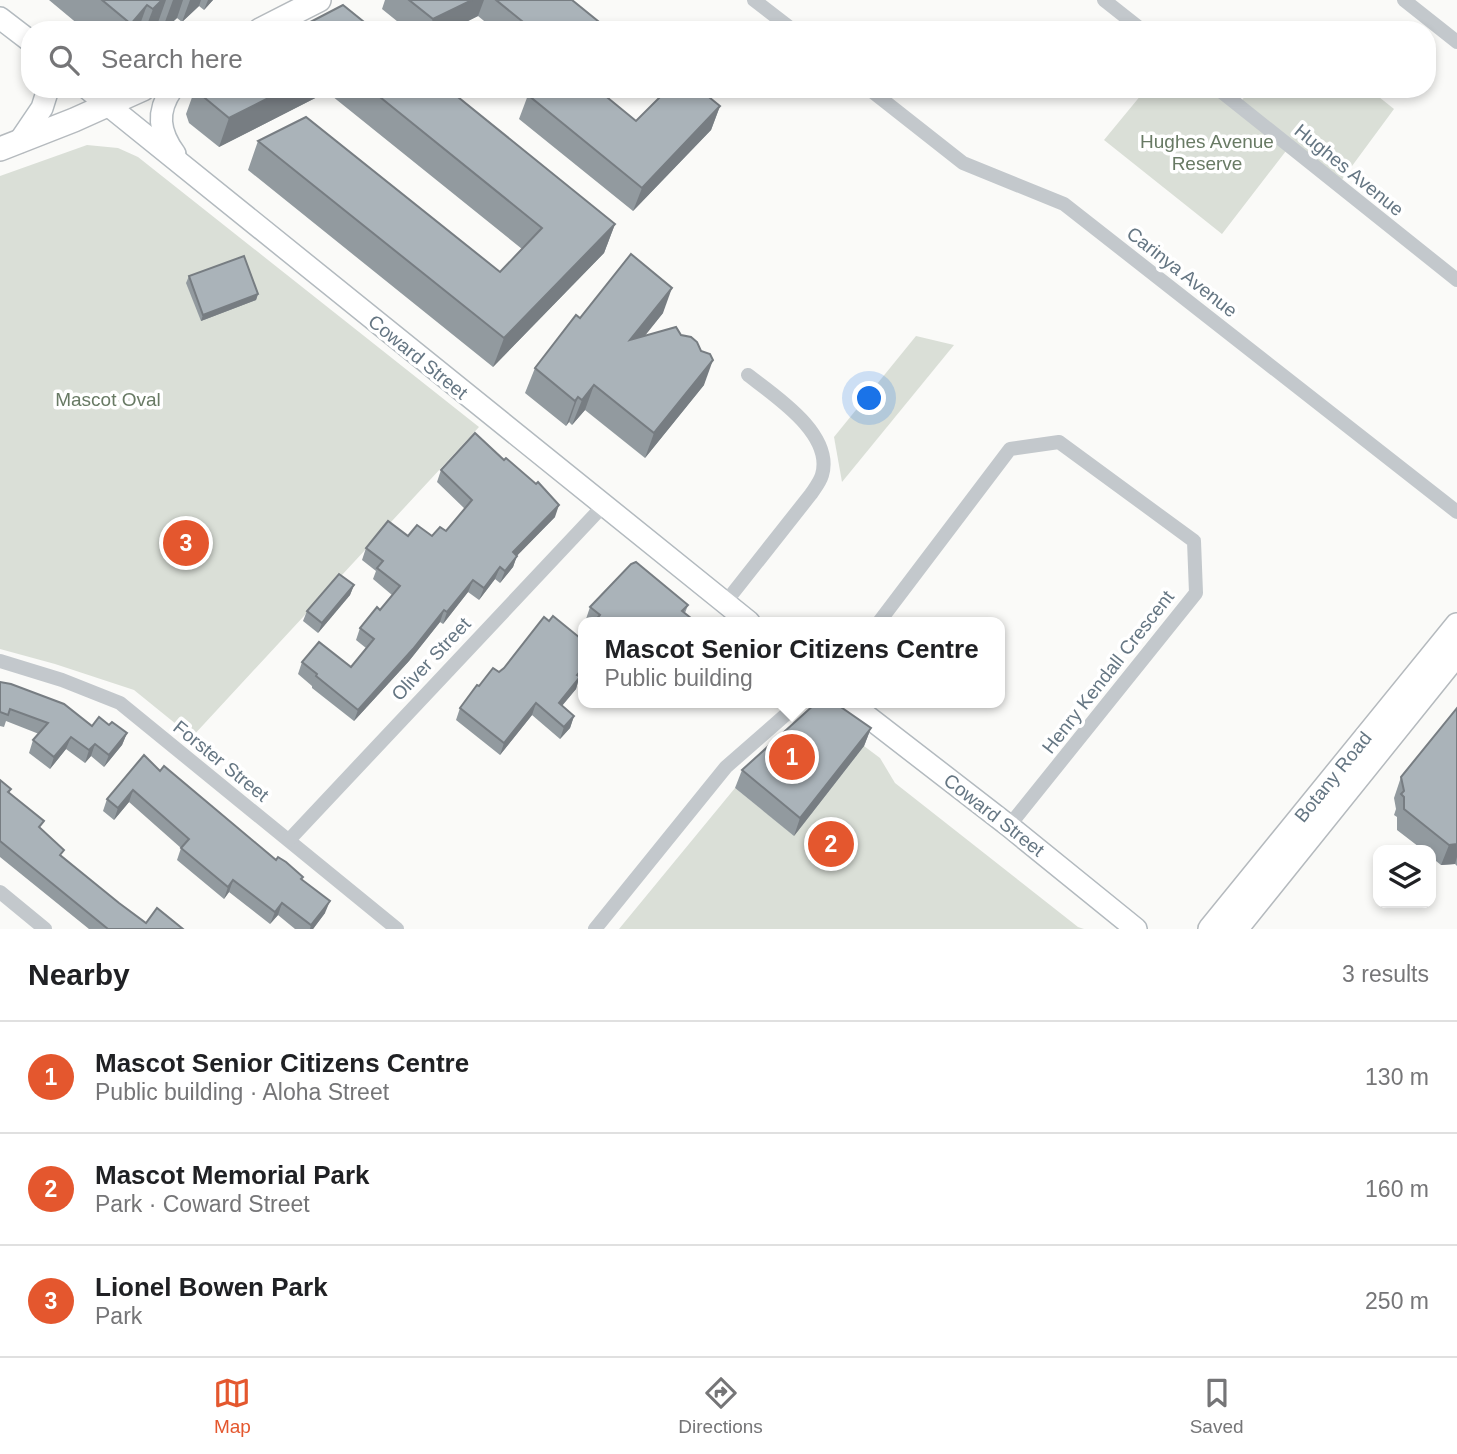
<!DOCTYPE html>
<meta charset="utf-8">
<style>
:root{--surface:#fff;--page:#f6f6f6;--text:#202124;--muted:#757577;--line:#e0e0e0;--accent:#e4572e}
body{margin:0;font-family:Arial,sans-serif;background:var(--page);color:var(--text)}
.controls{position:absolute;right:21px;bottom:21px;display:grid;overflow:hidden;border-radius:14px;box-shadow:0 4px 10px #0003}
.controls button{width:63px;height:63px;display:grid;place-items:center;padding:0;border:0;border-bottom:2px solid var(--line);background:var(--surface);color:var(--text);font:35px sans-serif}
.you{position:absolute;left:870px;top:399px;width:24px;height:24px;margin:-18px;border:5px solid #fff;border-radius:50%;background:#1a73e8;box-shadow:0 0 0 10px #1a73e833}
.badge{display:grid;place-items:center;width:46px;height:46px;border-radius:50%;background:var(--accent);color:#fff;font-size:23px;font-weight:700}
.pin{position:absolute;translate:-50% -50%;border:4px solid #fff;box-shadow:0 2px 7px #0006}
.popup{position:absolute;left:578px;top:617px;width:427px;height:91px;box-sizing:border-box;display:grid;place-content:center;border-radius:14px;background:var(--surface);filter:drop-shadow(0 2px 5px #0005);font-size:23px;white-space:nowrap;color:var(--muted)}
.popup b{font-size:26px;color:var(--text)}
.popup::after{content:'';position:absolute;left:50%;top:100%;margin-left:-14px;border:14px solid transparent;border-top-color:var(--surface)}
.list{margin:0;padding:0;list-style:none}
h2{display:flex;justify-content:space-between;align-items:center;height:91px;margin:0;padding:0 28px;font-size:30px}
h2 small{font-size:23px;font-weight:400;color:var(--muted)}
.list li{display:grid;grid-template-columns:46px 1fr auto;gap:21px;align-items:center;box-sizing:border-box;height:112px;padding:0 28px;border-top:2px solid var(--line)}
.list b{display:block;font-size:26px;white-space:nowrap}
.list p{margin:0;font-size:23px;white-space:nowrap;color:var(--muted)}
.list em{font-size:23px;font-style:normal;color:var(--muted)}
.icon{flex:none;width:38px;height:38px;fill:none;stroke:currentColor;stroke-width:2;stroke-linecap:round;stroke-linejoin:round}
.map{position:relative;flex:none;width:1457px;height:929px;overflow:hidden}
.search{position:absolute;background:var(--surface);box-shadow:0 4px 10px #0003;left:21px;right:21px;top:21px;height:77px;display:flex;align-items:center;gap:18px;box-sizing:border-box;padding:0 24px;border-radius:28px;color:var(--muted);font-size:26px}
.sheet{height:427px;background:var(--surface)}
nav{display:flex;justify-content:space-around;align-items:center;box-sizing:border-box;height:98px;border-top:2px solid var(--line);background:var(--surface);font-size:19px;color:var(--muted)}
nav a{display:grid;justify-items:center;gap:4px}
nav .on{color:var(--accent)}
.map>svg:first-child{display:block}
</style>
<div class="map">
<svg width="1457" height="929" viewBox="0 0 1457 929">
<rect width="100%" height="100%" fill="#fafaf8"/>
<g fill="#dadfd7">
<polygon points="1146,89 1218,89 1238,105 1251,89 1369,89 1394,109 1338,185 1289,147 1222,234 1104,140"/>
<polygon points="87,145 118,148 138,157 479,427 192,737 134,690 55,664 0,649 0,176"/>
<polygon points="916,336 954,345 842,482 834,437"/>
<polygon points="864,746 880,758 895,783 1078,927 1084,929 619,929 735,788 794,835"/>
</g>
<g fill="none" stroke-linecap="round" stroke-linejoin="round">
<g stroke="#b3babf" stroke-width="24">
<g id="secondary">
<polyline points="0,18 30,41"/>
<polyline points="88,89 749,622"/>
<path d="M172 89C156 112 159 132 175 154"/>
<polyline points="19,142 42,108 48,89"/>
<polyline points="850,703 1009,826 1136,929"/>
</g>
</g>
<g stroke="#b5babe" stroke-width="26">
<g id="primary">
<polyline points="260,30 319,0"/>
<polyline points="0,149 74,120 143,89"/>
<polyline points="1210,929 1457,625"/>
<polyline points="1236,929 1457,654"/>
</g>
</g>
<g stroke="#c3c8cc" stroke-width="14">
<polyline points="754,0 793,30"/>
<polyline points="1104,0 1142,30"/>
<polyline points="1404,0 1457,42"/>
<polyline points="869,89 963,163 1064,204 1457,512"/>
<polyline points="1218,89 1457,280"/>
<path d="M725 603 811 494C815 488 820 482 822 475 834 434 775 396 748 375"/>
<polyline points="879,622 1010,449 1059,442 1194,541 1196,593 1009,826"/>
<polyline points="0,661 62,680 120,703 397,929"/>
<polyline points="289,840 603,506"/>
<polyline points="0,892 45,929"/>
<polyline points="595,929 726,767 799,703"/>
</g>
<use href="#secondary" stroke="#fff" stroke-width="21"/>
<use href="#primary" stroke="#fff" stroke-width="23"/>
</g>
<g fill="#929a9f">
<polygon points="49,0 213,0 204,10 199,6 182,22 177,18 164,30 158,30 156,28 154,30 85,30"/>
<polygon points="385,0 572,0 609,30 495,30 478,16 450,30 408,30 382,9"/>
<polygon points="195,89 448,89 615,224 604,253 493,367 248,170 258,141 500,272 522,249 327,92 219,147 189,123 186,114"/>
<polygon points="528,95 636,121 720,106 711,130 633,211 519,119"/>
<polygon points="189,276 258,294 256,300 201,321 186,283"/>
<polygon points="663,313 644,336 704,385 645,458 585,410 572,425 569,422 566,426 525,393 535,368 580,318"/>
<polygon points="441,470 555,517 517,555 513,567 500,583 495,579 479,600 468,592 443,624 440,622 409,661 354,721 312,688 312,686 298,674 302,662 351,667 366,648 356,640 360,628 380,610 392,595 373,579 376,571 362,560 366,548 408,536 432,536 446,531 465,509 437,482"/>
<polygon points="354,585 350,595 318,633 303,621 307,611"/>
<polygon points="688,605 685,613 696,622 590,622 586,619 590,607"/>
<polygon points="549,621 580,638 579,678 576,689 562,706 574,716 570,728 560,739 532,715 500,755 456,720 460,708 479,686 504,668"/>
<polygon points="0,682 92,726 109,725 127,733 122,745 104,767 91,756 85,763 66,749 50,769 29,753 33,740 39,734 6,721 4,727 0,726"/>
<polygon points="1457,708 1457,866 1455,864 1441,865 1431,857 1431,850 1423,850 1397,830 1397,817 1394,815 1396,809 1394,798 1401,777"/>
<polygon points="871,728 864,746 794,836 735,788 742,770"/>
<polygon points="160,771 302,879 325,913 313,929 295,929 278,915 270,924 229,892 224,899 177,860 181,848 129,802 114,820 103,811 107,799"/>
<polygon points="0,780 11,789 9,793 41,829 61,856 119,903 146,923 183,929 89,929 0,857"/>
</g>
<g fill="#777d82">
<polygon points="162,0 166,0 156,28 154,30 145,30 153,9"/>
<polygon points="173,0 183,0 177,18 164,30 162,30"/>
<polygon points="190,0 201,0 199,6 182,22"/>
<polygon points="208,0 213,0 204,10"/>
<polygon points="472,0 484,0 478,16 450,30 429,30 433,19"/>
<polygon points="147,5 138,30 129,30 131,24"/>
<polygon points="286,89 328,89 327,92 219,147 229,118"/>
<polygon points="720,106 711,130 633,211 642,188"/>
<polygon points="615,224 604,253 493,367 504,338"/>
<polygon points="672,288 663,313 621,366 630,340"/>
<polygon points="258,294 256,300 201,321 203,315"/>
<polygon points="713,360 704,385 645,458 654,433"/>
<polygon points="594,385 585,410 572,425 582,400"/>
<polygon points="578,397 569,422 566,426 575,401"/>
<polygon points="559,505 555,517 509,564 513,552"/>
<polygon points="517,556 513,567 500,583 505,571"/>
<polygon points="500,567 495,579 479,600 484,588"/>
<polygon points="473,580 468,592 443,624 447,612"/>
<polygon points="354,585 350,595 318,633 322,623"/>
<polygon points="444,610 440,622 409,661 354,721 358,710"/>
<polygon points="584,667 584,673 579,678 576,689 554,715 559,703"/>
<polygon points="536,703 532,715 500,755 504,743"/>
<polygon points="574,716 570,728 560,739 564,727"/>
<polygon points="871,728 864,746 794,836 800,818"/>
<polygon points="127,733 122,745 104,767 109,755"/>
<polygon points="71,737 66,749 50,769 54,757"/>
<polygon points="95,744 91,756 85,763 89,750"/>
<polygon points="133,790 129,802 114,820 118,808"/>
<polygon points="1457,844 1457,857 1455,864 1441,865 1449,845"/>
<polygon points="233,880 229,892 224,899 228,887"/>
<polygon points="330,901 325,913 313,929 310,929 311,925"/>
<polygon points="282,903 278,915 270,924 275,912"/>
</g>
<g fill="#aab3b9" stroke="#777d82" stroke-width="2">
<polygon points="102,0 162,0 153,9 147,5 131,24"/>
<polygon points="409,0 472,0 433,19"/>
<polygon points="496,0 572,0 609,30 533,30"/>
<polygon points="343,5 374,30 295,30"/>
<polygon points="198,89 286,89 229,118 200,94"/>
<polygon points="370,89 448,89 615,224 504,338 258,141 306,117 500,272 542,228"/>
<polygon points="533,89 597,89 636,121 668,89 699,89 720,106 642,188 528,95"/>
<polygon points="631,254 672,288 630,340 676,327 681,335 691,337 697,342 701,351 710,354 713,360 654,433 594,385 582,400 578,397 575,401 535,368 576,315 580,318"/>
<polygon points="244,256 258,294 203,315 189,276"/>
<polygon points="475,433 504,460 506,458 536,484 538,482 559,505 513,552 517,556 505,571 500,567 484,588 473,580 447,612 444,610 413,649 358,710 316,676 317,674 302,662 319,642 351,667 374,639 360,628 377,607 380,610 400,586 377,568 383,561 366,548 388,521 408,536 417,525 432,536 440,527 446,531 472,500 441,470"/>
<polygon points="636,562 688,605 682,611 696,622 594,622 600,615 590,607 631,564"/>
<polygon points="339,574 354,585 322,623 307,611"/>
<polygon points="553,616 580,638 584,634 584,667 577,675 580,677 559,703 574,716 564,727 536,703 504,743 460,708 477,685 479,686 493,668 499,672 504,668 544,617 549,621"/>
<polygon points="0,682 11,684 64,704 92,726 99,717 109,725 112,722 127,733 109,755 95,744 89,750 71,737 54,757 33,740 48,723 10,709 8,715 0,712"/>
<polygon points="816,703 835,703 871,728 800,818 742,770"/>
<polygon points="1457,708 1457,844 1449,845 1404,809 1404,797 1401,794 1404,791 1401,777"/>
<polygon points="144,755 160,771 164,766 276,860 278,857 286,862 303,877 301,879 330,901 311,925 282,903 275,912 233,880 228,887 181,848 189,839 133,790 118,808 107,799"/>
<polygon points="0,780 11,789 8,792 44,821 39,827 64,850 60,855 119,903 146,923 157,908 183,929 108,929 0,841"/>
</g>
<g text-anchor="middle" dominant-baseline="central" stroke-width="7" stroke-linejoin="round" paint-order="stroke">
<g font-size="19" fill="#687a64" stroke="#fff">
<text x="1207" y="141">Hughes Avenue<tspan x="1207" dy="22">Reserve</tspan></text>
<text x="108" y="399">Mascot Oval</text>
</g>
<g font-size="19" fill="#657683" stroke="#fff">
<text transform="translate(1349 170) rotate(39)">Hughes Avenue</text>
<text transform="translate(1182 272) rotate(38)">Carinya Avenue</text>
<text transform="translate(418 357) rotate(39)">Coward Street</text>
<text transform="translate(431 659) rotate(-47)">Oliver Street</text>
<text transform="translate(1108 672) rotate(-52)">Henry Kendall Crescent</text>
<text transform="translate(221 761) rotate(39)">Forster Street</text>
<text transform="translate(1333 777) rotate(-51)">Botany Road</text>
<text transform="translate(994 815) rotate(38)">Coward Street</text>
</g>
</g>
</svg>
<div class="controls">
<button><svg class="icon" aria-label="layers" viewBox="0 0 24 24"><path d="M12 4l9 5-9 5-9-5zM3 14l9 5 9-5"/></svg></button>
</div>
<div class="you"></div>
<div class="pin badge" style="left:792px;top:757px">1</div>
<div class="popup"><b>Mascot Senior Citizens Centre</b>Public building</div>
<div class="pin badge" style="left:831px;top:844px">2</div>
<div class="pin badge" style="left:186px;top:543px">3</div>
<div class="search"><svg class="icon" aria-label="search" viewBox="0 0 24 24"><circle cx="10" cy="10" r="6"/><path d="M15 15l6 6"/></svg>Search here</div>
</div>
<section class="sheet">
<h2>Nearby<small>3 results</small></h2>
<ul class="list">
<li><span class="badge">1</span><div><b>Mascot Senior Citizens Centre</b><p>Public building · Aloha Street</p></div><em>130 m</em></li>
<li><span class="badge">2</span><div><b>Mascot Memorial Park</b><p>Park · Coward Street</p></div><em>160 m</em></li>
<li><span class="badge">3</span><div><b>Lionel Bowen Park</b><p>Park</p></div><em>250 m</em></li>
</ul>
</section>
<nav>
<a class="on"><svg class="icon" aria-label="map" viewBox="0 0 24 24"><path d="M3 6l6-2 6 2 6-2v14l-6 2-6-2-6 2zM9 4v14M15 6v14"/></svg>Map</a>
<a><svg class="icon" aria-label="directions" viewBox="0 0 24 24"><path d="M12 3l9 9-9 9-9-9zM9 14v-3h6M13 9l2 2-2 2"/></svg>Directions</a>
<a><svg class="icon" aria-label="saved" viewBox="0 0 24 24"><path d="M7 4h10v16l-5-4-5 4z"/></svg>Saved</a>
</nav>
